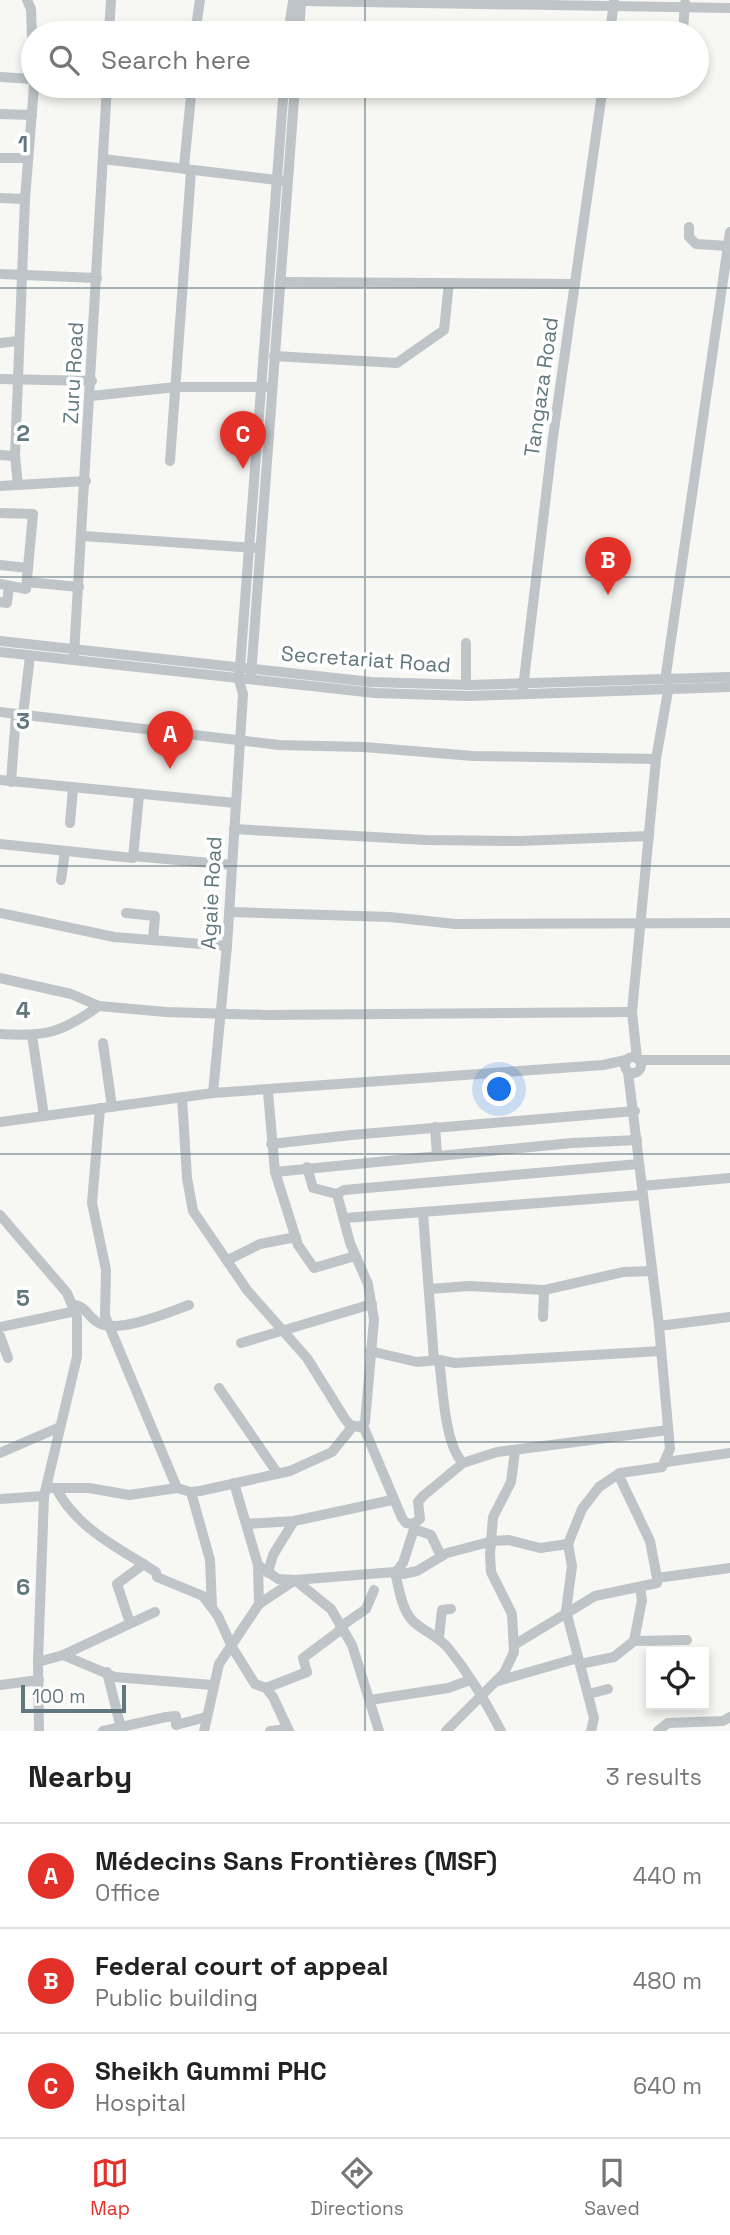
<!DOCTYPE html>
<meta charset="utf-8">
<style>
:root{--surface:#fff;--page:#f6f6f6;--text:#222;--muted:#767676;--line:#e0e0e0;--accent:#e33028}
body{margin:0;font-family:"Space Grotesk",sans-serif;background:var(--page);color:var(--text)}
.controls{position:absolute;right:21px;bottom:21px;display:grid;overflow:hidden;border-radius:0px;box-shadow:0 4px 10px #0003}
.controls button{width:63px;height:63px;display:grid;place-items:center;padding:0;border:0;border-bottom:2px solid var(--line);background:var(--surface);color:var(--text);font:35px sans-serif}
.scale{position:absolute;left:21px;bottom:18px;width:105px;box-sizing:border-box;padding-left:7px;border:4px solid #62787f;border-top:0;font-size:19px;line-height:24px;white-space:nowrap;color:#62787f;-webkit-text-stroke:5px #fff;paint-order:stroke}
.you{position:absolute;left:500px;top:1090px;width:24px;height:24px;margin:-18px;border:5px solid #fff;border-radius:50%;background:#1a73e8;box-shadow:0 0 0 10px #1a73e833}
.badge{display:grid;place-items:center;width:46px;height:46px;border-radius:50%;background:var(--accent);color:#fff;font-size:23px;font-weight:700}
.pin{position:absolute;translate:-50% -58px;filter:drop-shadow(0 2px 4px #0008)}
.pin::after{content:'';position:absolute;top:37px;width:24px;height:21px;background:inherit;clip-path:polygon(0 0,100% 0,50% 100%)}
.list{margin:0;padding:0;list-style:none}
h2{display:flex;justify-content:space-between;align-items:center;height:91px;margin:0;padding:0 28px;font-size:30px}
h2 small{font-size:23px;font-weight:400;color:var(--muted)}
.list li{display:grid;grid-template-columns:46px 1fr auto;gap:21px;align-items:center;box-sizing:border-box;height:105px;padding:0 28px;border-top:2px solid var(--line)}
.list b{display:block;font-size:26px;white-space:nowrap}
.list p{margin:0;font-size:23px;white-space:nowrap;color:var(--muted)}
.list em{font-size:23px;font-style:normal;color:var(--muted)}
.icon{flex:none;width:38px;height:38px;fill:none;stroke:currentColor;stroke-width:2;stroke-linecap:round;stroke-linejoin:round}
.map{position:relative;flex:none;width:730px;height:1731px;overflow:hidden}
.search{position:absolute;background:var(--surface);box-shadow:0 4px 10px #0003;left:21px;right:21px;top:21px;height:77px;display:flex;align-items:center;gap:18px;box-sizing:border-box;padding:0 24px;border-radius:38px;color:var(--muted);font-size:26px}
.sheet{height:406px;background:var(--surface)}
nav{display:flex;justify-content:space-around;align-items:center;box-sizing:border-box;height:98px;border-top:2px solid var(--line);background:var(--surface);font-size:19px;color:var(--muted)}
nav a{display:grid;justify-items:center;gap:4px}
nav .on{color:var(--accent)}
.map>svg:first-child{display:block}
</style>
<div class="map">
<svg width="730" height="1731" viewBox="0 0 730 1731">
<rect width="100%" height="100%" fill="#f7f7f4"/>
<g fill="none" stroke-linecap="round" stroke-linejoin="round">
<g stroke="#bec4c7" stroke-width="10">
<polyline points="27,0 31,9 33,65"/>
<polyline points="302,1 730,8"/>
<polyline points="683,31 685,3"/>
<polyline points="109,33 111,0"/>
<polyline points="195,33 200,0"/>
<polyline points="288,33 293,2"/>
<polyline points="299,33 301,2"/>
<polyline points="610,33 614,1"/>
<polyline points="0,77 33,79"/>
<polyline points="0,114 32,115"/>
<polyline points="0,158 28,158"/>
<polyline points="103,159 285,181"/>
<polyline points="184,167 192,86"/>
<polyline points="0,198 25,199 34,86"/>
<polyline points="689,227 689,237 696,244 728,246"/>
<polyline points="0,274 97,278"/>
<polyline points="280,282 575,284"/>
<polyline points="0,343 19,341"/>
<polyline points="274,356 397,363 444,330 449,283"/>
<polyline points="0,379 92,381"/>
<polyline points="91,396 176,387 266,387"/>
<polyline points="0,455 15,456"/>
<polyline points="170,461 191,171"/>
<polyline points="18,485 15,456 25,199"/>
<polyline points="0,486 86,481"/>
<polyline points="0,513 33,514 26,589 0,584"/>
<polyline points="83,536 255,548"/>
<polyline points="0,565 28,568"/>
<polyline points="27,582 79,587"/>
<polyline points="0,602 7,603 9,586"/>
<polyline points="0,641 371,682 470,685 730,677"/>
<polyline points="466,643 466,685"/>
<polyline points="0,652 375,693 469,696 730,687"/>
<polyline points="74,655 107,86"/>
<polyline points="251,676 295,86"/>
<polyline points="668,681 666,674 730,232"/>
<polyline points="523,688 553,437 603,86"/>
<polyline points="0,712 279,745 364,747 473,756 656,759"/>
<polyline points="23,715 30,656"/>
<polyline points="0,780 235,803"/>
<polyline points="11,782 16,714"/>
<polyline points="70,823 73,788"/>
<polyline points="234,829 426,840 520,841 649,836"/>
<polyline points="0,844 133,858 139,795"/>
<polyline points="133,856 232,865"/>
<polyline points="61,880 65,851"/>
<polyline points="229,912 390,917 455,924 730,923"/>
<polyline points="0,913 114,937 227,946"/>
<polyline points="126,913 155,916 153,940"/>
<polyline points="0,978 71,994 99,1006 166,1012 267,1015 632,1012"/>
<path d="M0 1034C46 1037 61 1033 99 1006"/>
<polyline points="32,1035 44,1116"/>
<polyline points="103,1043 112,1107"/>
<circle cx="633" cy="1065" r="8"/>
<polyline points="637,1058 632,1012 656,759 668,691"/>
<polyline points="639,1060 730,1060"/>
<polyline points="268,1092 275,1172 298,1245 314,1268 355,1256"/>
<polyline points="213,1093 227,946 243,694 239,680 284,86"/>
<polyline points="182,1097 187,1178 193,1211 247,1290 307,1358 345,1419 350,1425 364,1428 402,1518 406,1523 413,1524 414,1529 431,1535 441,1556"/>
<polyline points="100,1108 92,1203 106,1270 105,1316 177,1488"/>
<polyline points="0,1122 213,1093 603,1065 626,1060"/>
<polyline points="435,1127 437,1155"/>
<polyline points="271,1144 351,1135 635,1111"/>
<polyline points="307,1167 313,1188 337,1194 350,1243 368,1284 374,1320 365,1422 361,1426"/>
<polyline points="275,1172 572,1143 637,1140"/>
<polyline points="642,1186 730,1178"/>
<polyline points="337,1194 344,1190 639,1164"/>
<polyline points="423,1213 434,1360"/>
<polyline points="0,1215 67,1293 77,1317 77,1357 44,1496 38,1662 39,1731"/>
<polyline points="345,1218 642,1195"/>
<polyline points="228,1260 260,1244 296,1237"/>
<polyline points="430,1289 469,1286 544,1290 623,1272 652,1271"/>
<path d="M74 1305C87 1306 89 1320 101 1324 123 1332 167 1313 189 1305"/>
<polyline points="543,1317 544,1290"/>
<polyline points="659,1326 730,1317"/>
<polyline points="0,1327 76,1311"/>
<polyline points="0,1336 8,1358"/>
<polyline points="241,1343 372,1304"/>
<polyline points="370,1351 417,1362 439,1360 455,1363 661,1351"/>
<path d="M439 1360C443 1386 444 1444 463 1463"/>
<polyline points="219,1388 278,1474"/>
<polyline points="0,1453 60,1427"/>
<polyline points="666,1462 730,1453"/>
<polyline points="618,1474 650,1541 657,1578"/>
<polyline points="234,1483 258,1565 278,1579 295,1580 331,1609 352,1645 379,1731"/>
<polyline points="49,1488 89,1488 129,1495 177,1488 191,1492 200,1491 290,1471 332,1452 353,1426"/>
<path d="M56 1488C77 1529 119 1548 156 1572L157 1577 203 1596 218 1616 232 1647 255 1684 266 1688 273 1697 289 1731"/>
<polyline points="191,1492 210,1560 212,1607"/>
<polyline points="0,1499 44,1496"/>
<polyline points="246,1524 294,1521 392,1500"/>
<polyline points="413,1524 420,1519 418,1502 423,1496 463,1463 497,1452 668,1430"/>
<path d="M414 1529 403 1563 395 1573C399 1587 401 1607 411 1619 421 1631 438 1635 449 1649 469 1674 486 1702 501 1731"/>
<polyline points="268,1573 273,1555 294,1521"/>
<polyline points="259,1604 295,1580 394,1572 403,1574 417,1571 447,1553 493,1541 509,1540 540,1548 568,1544"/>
<polyline points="130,1623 117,1584 144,1564"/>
<polyline points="340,1627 366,1609 374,1590"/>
<polyline points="439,1637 442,1610 451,1609"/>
<polyline points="634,1641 687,1640"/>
<polyline points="514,1645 595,1596 657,1583 657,1578 730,1568"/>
<polyline points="63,1655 115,1677 212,1685"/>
<polyline points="38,1662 63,1655 155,1612"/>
<polyline points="580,1664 614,1657 634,1641 642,1600 640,1588"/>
<polyline points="107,1672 121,1728"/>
<polyline points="498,1681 578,1658"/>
<polyline points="0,1685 39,1680"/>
<polyline points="266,1688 307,1672 303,1658 342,1629"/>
<polyline points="589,1694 608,1689"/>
<polyline points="370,1700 448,1688 470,1680"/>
<polyline points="103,1731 166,1717 176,1716 176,1725 206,1717"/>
<polyline points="204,1731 219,1664 259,1604 258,1565"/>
<polyline points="270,1731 288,1729"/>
<polyline points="446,1731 504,1673 514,1652 512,1614 491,1572 490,1554 493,1517 511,1482 515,1451"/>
<polyline points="591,1731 594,1718 566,1611 572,1566 568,1544 582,1509 599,1487 620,1473 662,1467 670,1449 659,1326 628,1072"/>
<polyline points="658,1731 668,1723 723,1721 730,1717"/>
</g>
</g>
<path fill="none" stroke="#62787f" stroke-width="2" stroke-opacity="0.55" d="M365 0V33M365 86V1731M0 288H730M0 577H730M0 866H730M0 1154H730M0 1442H730"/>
<g text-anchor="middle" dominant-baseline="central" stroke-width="7" stroke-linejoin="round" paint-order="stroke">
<g font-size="21" fill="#62787f" stroke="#fff">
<text transform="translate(73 373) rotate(-87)">Zuru Road</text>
<text transform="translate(541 387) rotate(-82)">Tangaza Road</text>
<text transform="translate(366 659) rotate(4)">Secretariat Road</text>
<text transform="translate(211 893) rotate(-87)">Agaie Road</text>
</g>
</g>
<g font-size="23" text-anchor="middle" font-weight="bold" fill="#62787f" stroke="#fff" stroke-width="7" stroke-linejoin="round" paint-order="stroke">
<text x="23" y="152">1</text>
<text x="23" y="441">2</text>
<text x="23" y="729">3</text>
<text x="23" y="1018">4</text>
<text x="23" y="1306">5</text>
<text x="23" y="1595">6</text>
</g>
</svg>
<div class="controls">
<button><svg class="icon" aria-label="locate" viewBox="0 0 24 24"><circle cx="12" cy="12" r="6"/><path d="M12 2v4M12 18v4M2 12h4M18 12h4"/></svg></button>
</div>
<div class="scale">100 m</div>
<div class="you"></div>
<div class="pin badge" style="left:170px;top:769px">A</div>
<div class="pin badge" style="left:608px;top:595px">B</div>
<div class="pin badge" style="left:243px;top:469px">C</div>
<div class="search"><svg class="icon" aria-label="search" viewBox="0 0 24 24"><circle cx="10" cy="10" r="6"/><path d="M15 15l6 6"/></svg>Search here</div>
</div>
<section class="sheet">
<h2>Nearby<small>3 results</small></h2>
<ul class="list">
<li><span class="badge">A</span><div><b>Médecins Sans Frontières (MSF)</b><p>Office</p></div><em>440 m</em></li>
<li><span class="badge">B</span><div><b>Federal court of appeal</b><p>Public building</p></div><em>480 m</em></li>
<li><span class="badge">C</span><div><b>Sheikh Gummi PHC</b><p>Hospital</p></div><em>640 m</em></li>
</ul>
</section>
<nav>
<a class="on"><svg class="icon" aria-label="map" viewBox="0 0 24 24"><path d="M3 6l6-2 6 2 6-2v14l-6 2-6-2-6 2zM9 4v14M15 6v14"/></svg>Map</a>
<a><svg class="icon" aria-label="directions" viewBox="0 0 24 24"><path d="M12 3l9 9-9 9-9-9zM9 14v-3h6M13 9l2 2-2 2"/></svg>Directions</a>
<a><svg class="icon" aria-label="saved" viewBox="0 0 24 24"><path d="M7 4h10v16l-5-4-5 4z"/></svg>Saved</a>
</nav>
